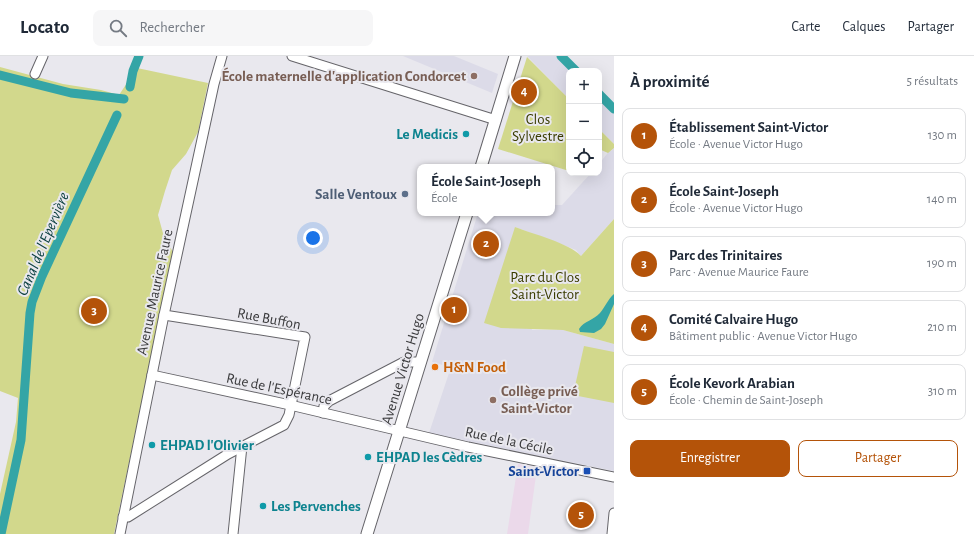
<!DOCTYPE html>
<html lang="fr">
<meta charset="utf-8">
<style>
:root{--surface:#fff;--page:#f6f6f7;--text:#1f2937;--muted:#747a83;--line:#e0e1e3;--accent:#b45309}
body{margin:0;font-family:"Alegreya Sans",sans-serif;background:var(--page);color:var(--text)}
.controls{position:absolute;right:12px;top:12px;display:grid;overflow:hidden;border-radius:8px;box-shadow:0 4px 16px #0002}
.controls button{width:36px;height:36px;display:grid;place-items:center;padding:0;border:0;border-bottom:1px solid var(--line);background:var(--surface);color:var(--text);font:20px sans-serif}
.you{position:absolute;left:313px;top:182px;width:14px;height:14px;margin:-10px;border:3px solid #fff;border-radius:50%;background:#1a73e8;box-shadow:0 0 0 6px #1a73e833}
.badge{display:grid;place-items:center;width:26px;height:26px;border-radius:50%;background:var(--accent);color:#fff;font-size:13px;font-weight:700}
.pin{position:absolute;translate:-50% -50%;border:2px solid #fff;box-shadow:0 1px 4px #0006}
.popup{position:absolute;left:417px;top:108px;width:138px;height:52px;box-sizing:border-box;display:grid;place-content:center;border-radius:8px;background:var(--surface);filter:drop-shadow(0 1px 3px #0005);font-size:13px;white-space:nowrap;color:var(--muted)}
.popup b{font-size:15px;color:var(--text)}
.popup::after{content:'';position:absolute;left:50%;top:100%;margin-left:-8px;border:8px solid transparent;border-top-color:var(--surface)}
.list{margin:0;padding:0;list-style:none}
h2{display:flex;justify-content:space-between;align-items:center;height:52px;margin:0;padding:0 16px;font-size:17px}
h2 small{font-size:13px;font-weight:400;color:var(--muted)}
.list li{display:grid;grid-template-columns:26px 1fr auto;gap:12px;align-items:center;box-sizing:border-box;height:56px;margin:0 8px 8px;padding:0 8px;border:1px solid var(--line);border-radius:8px}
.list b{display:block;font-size:15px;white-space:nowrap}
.list p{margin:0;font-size:13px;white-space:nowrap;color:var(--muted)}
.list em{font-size:13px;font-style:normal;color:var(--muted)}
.actions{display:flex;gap:8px;padding:12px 16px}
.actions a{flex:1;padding:9px 0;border:1px solid var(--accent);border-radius:8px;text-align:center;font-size:14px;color:var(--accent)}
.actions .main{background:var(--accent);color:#fff}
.icon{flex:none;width:22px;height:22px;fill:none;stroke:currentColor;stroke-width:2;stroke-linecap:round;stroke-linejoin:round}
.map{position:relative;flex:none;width:614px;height:478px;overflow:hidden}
header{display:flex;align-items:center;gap:24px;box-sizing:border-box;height:56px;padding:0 20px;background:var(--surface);border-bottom:1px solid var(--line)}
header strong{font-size:19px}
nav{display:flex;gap:22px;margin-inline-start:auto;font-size:14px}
.search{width:280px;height:36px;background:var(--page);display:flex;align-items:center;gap:10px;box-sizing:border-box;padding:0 14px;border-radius:8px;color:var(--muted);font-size:15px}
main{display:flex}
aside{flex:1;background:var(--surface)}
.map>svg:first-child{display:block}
</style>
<header>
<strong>Locato</strong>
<div class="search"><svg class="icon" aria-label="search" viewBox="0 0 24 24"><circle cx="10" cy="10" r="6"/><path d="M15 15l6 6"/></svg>Rechercher</div>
<nav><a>Carte</a><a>Calques</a><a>Partager</a></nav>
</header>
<main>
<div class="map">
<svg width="614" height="478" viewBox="0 0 614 478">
<rect width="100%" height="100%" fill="#e9e8ee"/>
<polygon fill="#ebd9ea" points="518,408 537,412 528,478 507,478"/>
<g fill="#dcdbe8">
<polygon points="403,0 454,0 498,18 492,37"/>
<polygon points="527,0 560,0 574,15 569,15 569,43"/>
<polygon points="599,40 614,55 614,88 599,73"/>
<polygon points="614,92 614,163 581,200 576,194 566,190 515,171 532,274 563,274 614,288 614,415 429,377 450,314 450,311 432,306 478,157 552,157 552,149 562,149 591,117 599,117 599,108 610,94 611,95"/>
</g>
<g fill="#d2d88c">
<polygon points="527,1 569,43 569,115 498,93"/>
<polygon points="0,11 63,28 101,34 119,39 137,12 208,27 198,76 186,98 172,114 165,135 158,159 164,181 173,196 114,478 0,478 0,438 16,366 18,342 0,335"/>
<polygon points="599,73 614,88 614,92 608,97 599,93"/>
<path d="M614 163V288L563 274 501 272 484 267 515 171C533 178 569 187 581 200Z"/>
<polygon points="584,290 614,296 614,347 573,339"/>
</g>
<path fill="#34a5a6" d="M614 238V248L605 268 601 273 594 277 580 276 579 273C584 265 594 264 600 257 605 251 608 243 614 238Z"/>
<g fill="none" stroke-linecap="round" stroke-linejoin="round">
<g stroke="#34a5a6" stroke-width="9">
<polyline points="561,0 576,15"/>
<polyline points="0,19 71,37 124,43"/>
<polyline points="130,31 133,15 139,0"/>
<polyline points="599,38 614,53"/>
<polyline points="1,478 21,384 30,257 32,246 42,220 117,59"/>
</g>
<g stroke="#656469" stroke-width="11">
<g id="minor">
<polyline points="292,0 496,64"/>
<polyline points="35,18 43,0"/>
<polyline points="152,319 290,349 468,391 614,421"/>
<polyline points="323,357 324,350 329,345 404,306 421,306"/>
<polyline points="123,461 128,461 228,398 284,369 289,359 305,281 164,259"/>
<polyline points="120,478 164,259 214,28 222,0"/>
<polyline points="233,478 242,390"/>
<polyline points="612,478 614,457"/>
</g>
</g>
<g stroke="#656469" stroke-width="13">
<g id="major">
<polyline points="481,111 515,0"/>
<polyline points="367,478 467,157"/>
</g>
</g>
<use href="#minor" stroke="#fff" stroke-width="9"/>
<use href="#major" stroke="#fff" stroke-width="11"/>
</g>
<g fill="#8d6e63" stroke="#e9e8ee" stroke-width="1.5">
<circle cx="474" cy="20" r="4"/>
<circle cx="493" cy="344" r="4"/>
</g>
<g fill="#0f9aa8" stroke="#e9e8ee" stroke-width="1.5">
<circle cx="466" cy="78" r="4"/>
<circle cx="152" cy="389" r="4"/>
<circle cx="368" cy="401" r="4"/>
<circle cx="263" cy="450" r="4"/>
</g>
<circle fill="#5c6f8a" stroke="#e9e8ee" stroke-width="1.5" cx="405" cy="138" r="4"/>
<circle fill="#e8710a" stroke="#e9e8ee" stroke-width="1.5" cx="435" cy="311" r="4"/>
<rect fill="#1a4fb4" stroke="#e9e8ee" stroke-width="1.5" x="583" y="411" width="8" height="8" rx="2"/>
<g text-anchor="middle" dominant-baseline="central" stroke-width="4" stroke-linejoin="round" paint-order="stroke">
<g font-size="15" font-weight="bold" fill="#785e54" stroke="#e9e8ee" text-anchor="end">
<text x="466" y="20">École maternelle d'application Condorcet</text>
<text x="501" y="335" text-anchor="start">Collège privé<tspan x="501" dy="17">Saint-Victor</tspan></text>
</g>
<g font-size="15" fill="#3a3c00" stroke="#e9e8ee">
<text x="538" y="63">Clos<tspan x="538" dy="17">Sylvestre</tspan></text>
<text x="545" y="221">Parc du Clos<tspan x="545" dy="17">Saint-Victor</tspan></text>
</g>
<g font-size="15" font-weight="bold" fill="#0d838f" stroke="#e9e8ee" text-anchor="start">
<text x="458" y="78" text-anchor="end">Le Medicis</text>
<text x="160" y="389">EHPAD l'Olivier</text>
<text x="376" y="401">EHPAD les Cèdres</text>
<text x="271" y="450">Les Pervenches</text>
</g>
<g font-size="15" font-weight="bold" fill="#4e5e75" stroke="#e9e8ee" text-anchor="end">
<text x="397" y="138">Salle Ventoux</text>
</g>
<g font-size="15" fill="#39393b" stroke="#e9e8ee">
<text transform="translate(155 236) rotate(-78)">Avenue Maurice Faure</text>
<text transform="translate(269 263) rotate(11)">Rue Buffon</text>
<text transform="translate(403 313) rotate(-73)">Avenue Victor Hugo</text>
<text transform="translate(279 333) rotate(12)">Rue de l'Espérance</text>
<text transform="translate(509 385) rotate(12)">Rue de la Cécile</text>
</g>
<g font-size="15" font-weight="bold" fill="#c56008" stroke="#e9e8ee" text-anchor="start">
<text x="443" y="311">H&amp;N Food</text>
</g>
<g font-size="15" font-weight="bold" fill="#164399" stroke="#e9e8ee" text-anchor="end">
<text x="579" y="415">Saint-Victor</text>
</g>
<g font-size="16" font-style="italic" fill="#0e4141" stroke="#e9e8ee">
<text transform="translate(43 188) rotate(-67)">Canal de l'Epervière</text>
</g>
</g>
</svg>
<div class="controls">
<button>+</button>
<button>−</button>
<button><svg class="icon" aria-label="locate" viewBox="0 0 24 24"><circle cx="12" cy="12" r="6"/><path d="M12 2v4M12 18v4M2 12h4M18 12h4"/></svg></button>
</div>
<div class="you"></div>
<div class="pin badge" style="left:454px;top:254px">1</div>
<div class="pin badge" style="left:486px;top:188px">2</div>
<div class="popup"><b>École Saint-Joseph</b>École</div>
<div class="pin badge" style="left:94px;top:255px">3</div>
<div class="pin badge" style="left:524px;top:36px">4</div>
<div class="pin badge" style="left:581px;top:459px">5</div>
</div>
<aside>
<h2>À proximité<small>5 résultats</small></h2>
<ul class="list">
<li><span class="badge">1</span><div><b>Établissement Saint-Victor</b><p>École · Avenue Victor Hugo</p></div><em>130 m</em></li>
<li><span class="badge">2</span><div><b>École Saint-Joseph</b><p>École · Avenue Victor Hugo</p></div><em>140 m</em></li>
<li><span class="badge">3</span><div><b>Parc des Trinitaires</b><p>Parc · Avenue Maurice Faure</p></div><em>190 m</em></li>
<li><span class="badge">4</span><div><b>Comité Calvaire Hugo</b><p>Bâtiment public · Avenue Victor Hugo</p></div><em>210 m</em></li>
<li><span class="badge">5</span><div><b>École Kevork Arabian</b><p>École · Chemin de Saint-Joseph</p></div><em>310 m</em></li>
</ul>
<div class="actions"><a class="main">Enregistrer</a><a>Partager</a></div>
</aside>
</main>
